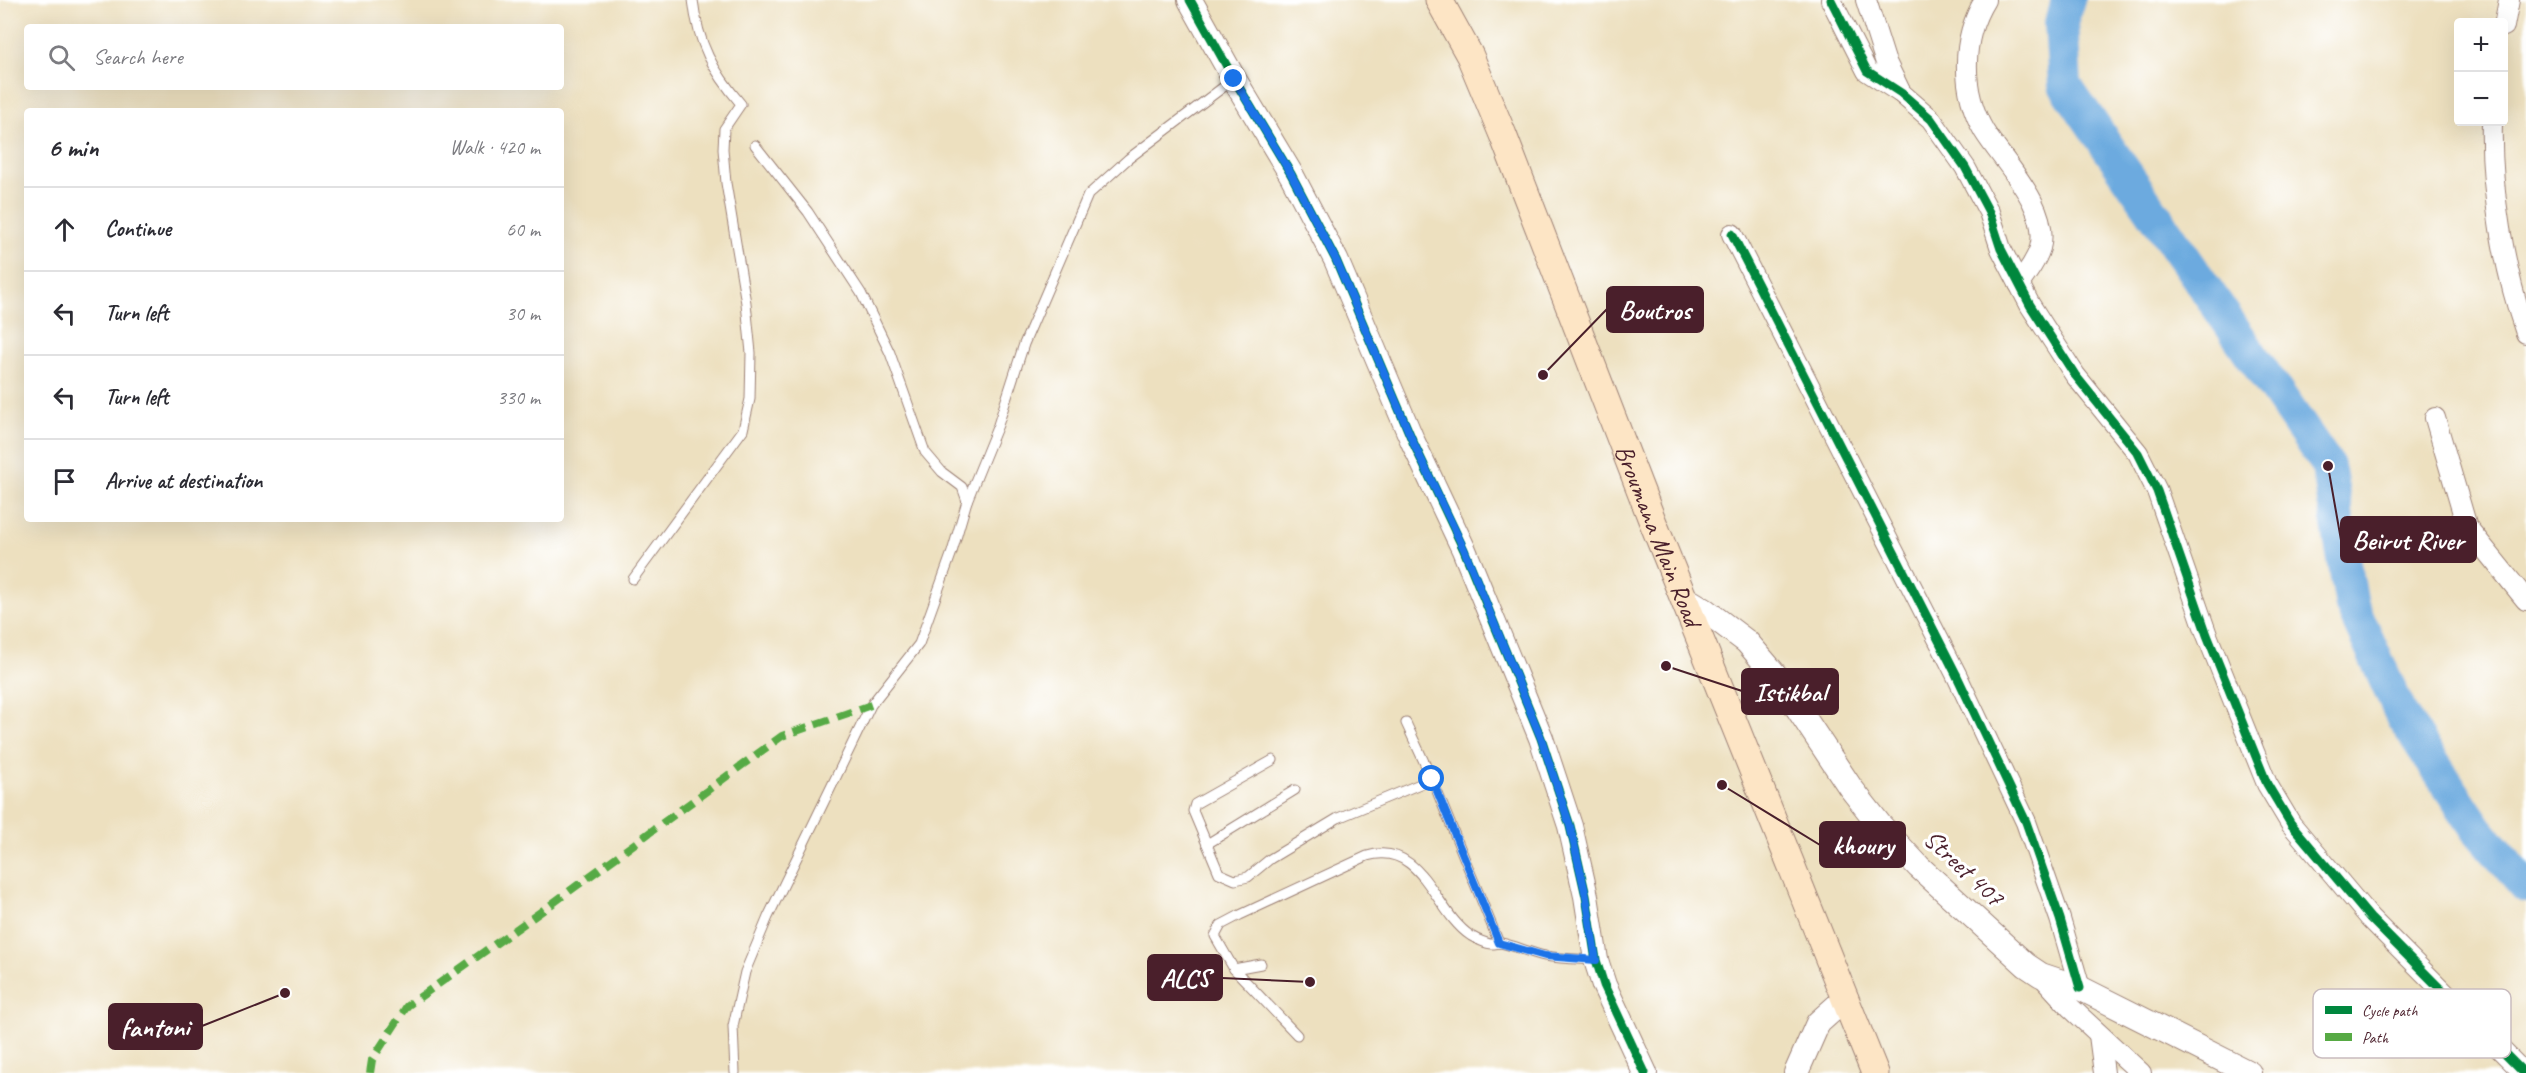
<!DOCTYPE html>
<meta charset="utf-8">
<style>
:root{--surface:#fff;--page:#f7f7f7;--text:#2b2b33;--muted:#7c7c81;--line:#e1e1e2}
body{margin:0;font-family:Caveat,sans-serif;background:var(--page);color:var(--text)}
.controls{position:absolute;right:18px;top:18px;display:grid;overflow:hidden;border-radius:6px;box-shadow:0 6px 24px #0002}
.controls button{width:54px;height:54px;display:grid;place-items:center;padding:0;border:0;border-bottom:2px solid var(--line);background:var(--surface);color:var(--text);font:30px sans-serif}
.stop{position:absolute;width:18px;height:18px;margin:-14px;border:4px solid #1a73e8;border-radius:50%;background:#fff}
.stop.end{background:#1a73e8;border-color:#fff;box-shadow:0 2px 6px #0008}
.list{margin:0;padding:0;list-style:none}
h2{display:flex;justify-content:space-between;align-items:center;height:78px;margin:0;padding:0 24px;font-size:26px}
h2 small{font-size:20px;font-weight:400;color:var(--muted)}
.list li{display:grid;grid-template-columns:39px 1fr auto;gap:18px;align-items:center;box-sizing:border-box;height:84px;padding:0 24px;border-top:2px solid var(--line)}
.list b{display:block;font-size:22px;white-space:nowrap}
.list em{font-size:20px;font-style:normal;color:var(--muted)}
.icon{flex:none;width:33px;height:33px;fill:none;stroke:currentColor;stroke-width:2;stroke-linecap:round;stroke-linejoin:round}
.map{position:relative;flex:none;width:2526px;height:1073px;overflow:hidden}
.search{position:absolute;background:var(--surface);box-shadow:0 6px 24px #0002;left:24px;top:24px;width:540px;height:66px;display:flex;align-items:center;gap:15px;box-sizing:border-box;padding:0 21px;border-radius:6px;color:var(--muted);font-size:22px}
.panel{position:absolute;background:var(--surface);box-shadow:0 6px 24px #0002;left:24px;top:108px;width:540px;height:414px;border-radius:6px}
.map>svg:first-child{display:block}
</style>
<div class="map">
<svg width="2526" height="1073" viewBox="0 0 2526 1073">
<rect width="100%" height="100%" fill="#fff"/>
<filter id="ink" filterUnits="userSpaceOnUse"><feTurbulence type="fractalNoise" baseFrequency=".0167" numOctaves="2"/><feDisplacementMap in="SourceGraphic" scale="12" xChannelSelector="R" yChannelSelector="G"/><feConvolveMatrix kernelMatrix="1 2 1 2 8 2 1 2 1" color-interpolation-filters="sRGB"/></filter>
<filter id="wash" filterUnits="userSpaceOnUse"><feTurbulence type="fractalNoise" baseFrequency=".008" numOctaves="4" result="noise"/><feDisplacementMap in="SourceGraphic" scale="24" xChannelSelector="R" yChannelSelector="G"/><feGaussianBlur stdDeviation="1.35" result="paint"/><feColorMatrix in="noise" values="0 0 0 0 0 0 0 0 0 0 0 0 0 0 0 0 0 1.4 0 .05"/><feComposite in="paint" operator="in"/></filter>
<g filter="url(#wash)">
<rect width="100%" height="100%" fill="#ede0bf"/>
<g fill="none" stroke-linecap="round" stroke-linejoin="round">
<polyline stroke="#6caadf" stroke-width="34" points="2068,0 2061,23 2065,85 2328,466 2352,606 2402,716 2477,829 2526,886"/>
</g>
</g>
<g filter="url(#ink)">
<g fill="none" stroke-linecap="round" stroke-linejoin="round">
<g stroke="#9c8075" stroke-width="11">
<g id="service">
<polyline points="755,145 808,212 861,293 890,353 925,452 942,472 962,487 967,501"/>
<path d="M633 579 743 430 750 399 751 353 746 303 726 183 723 149 724 129 741 104C713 71 698 44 693 0"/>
<polyline points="1406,723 1432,779 1499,943"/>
<polyline points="1273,760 1195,804 1193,811 1219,873 1235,880 1248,877 1270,859 1338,818 1432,779"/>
<polyline points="1207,844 1295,790"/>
<polyline points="1234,969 1261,964"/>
<path d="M1297 1035 1234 969 1215 936 1221 925 1240 915 1367 856C1423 840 1434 912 1471 936 1476 939 1487 944 1492 944 1495 944 1498 943 1501 943 1516 946 1530 953 1545 956 1562 959 1579 959 1596 960"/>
<polyline points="735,1073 733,1026 745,972 768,917 871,705 919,644 952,552 967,501 998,425 1024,344 1088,195 1128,159 1234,79"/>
</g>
</g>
<g stroke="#9c8075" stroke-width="22">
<g id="minor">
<polyline points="1831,0 1867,71 1901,93 1931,119 1965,167 1989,212 2001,249 2030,305 2075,375 2138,453 2157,491 2207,635 2267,784 2291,824 2370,918 2524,1073"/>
<polyline points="1866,0 1885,60 1901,93"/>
<path d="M1985 0C1961 39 1961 91 1984 131 2003 162 2051 208 2040 248 2036 261 2027 273 2019 284"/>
<polyline points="2504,26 2509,0"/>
<path d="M2492 122C2490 188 2504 270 2526 333"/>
<polyline points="1732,234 1956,674 2026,822 2060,919 2080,988"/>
<polyline points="2435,418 2467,527 2526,600"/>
<polyline points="2041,975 2071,1008 2141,1073"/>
<polyline points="2099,1035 2104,1073"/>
</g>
</g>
<g stroke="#9c8075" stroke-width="26">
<g id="tertiary">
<polyline points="1190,0 1234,79 1291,174 1336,260 1413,442 1464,550 1541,738 1570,826 1586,896 1596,960 1604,985 1645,1073"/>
<polyline points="1683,597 1706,611 1747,642 1777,677 1850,787 1879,824 1919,867 2026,965 2041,975 2080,988 2249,1073"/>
<polyline points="1796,1073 1818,1023 1846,998"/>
</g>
</g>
<g stroke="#9c8075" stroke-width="29">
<g id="secondary">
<path id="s1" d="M1439 0 1470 56 1503 135 1652 520 1875 1073"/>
</g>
</g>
<use href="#service" stroke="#fff" stroke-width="9"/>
<use href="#minor" stroke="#fff" stroke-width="20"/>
<use href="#tertiary" stroke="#fff" stroke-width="24"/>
<use href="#secondary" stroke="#fde5c5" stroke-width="27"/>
<polyline stroke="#57aa44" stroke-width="8" stroke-dasharray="15 8" stroke-linecap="butt" points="370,1073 372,1060 407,1006 549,906 782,736 871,705"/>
<g stroke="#fff" stroke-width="13">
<g id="cycleway">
<polyline points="1190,0 1234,79 1291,174 1336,260 1413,442 1464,550 1541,738 1570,826 1586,896 1596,960 1604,985 1645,1073"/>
<polyline points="1831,0 1867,71 1901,93 1931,119 1965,167 1989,212 2001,249 2030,305 2075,375 2138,453 2157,491 2207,635 2267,784 2291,824 2370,918 2524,1073"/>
<polyline points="1732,234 1956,674 2026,822 2060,919 2080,988"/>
</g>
</g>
<use href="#cycleway" stroke="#00873e" stroke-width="9"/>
</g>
</g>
<g fill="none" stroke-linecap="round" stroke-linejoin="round" filter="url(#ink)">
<polyline stroke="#1a73e8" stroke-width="8" points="1234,79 1291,174 1336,260 1413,442 1464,549 1541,738 1570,826 1586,896 1596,960 1545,956 1499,943 1432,779"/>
</g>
<g text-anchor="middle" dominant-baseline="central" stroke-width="6" stroke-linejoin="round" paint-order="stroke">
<g font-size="26" fill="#4a1f2b" stroke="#fff">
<text stroke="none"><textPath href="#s1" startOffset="579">Broumana Main Road</textPath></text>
<text transform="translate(1964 868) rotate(43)">Street 407</text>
</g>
</g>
<rect x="2313" y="989" width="198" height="69" rx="9" fill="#fff" stroke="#c9bcbf" stroke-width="1.5"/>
<rect x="2325" y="1006" width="27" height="8" fill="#00873e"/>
<rect x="2325" y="1033" width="27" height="8" fill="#57aa44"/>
<g font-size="16" fill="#4a1f2b">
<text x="2362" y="1016">Cycle path</text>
<text x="2362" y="1043">Path</text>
</g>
<path fill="none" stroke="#4a1f2b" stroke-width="2" d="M1543 375L1607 309M2328 466L2341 540M1666 666L1742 691M1722 785L1820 845M1310 982L1222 978M285 993L202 1026"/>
<g fill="#4a1f2b" stroke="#fff" stroke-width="2">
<circle cx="1543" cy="375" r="6"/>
<circle cx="2328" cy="466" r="6"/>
<circle cx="1666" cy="666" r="6"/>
<circle cx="1722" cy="785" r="6"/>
<circle cx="1310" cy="982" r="6"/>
<circle cx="285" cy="993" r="6"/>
</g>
<g fill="#4a1f2b" stroke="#4a1f2b" stroke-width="2">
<rect x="1607" y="287" width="96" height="45" rx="6"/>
<rect x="2341" y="517" width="135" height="45" rx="6"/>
<rect x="1742" y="669" width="96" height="45" rx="6"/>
<rect x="1820" y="822" width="85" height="45" rx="6"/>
<rect x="1148" y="955" width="74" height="45" rx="6"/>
<rect x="109" y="1004" width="93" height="45" rx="6"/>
</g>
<g font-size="27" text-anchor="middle" font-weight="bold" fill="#fff">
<text x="1655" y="319">Boutros</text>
<text x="2408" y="549">Beirut River</text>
<text x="1790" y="701">Istikbal</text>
<text x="1863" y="854">khoury</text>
<text x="1185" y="987">ALCS</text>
<text x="155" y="1036">fantoni</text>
</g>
</svg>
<div class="controls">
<button>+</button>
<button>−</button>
</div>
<div class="stop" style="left:1432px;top:779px"></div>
<div class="stop end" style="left:1234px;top:79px"></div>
<div class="search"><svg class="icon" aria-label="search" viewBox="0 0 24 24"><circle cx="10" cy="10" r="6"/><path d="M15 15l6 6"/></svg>Search here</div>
<section class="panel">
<h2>6 min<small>Walk · 420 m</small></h2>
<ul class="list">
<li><svg class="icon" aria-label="ahead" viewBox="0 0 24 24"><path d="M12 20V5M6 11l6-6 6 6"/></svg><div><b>Continue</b></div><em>60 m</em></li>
<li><svg class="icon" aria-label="left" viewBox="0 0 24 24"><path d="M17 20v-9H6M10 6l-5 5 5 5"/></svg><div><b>Turn left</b></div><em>30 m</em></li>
<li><svg class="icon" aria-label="left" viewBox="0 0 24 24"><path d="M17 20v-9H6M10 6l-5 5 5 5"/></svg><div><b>Turn left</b></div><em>330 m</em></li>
<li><svg class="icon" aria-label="arrive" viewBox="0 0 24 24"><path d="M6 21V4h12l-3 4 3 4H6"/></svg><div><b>Arrive at destination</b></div></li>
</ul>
</section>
</div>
